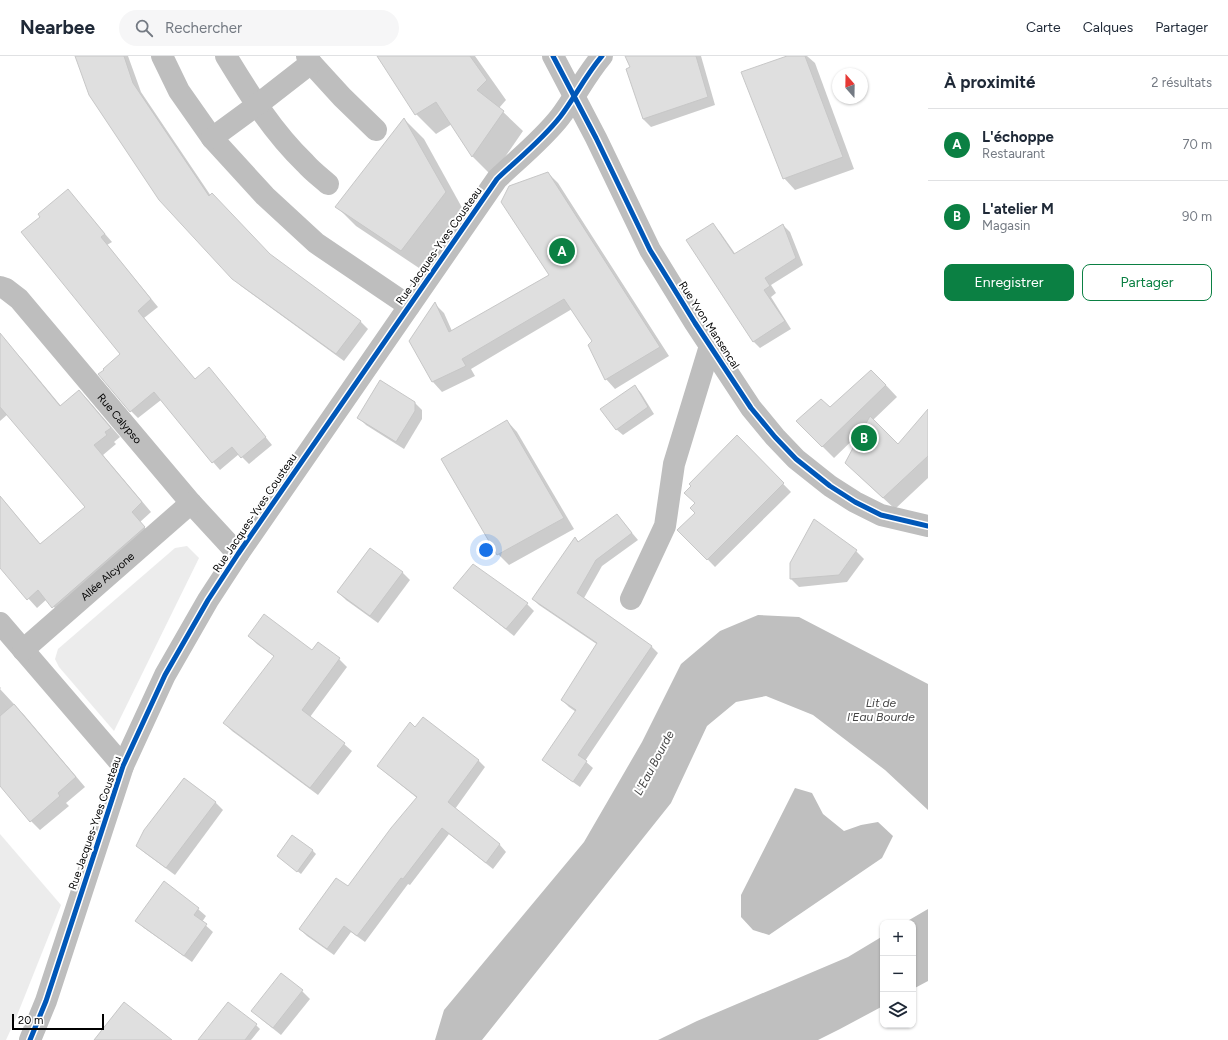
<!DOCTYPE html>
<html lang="fr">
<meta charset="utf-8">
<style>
:root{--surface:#fff;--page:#f6f6f7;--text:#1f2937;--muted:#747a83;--line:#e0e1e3;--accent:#0b8043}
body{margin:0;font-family:Figtree,sans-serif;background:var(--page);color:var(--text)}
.controls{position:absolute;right:12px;bottom:12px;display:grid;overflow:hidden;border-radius:8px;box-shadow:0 1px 3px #0004}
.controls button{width:36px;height:36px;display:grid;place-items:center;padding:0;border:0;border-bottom:1px solid var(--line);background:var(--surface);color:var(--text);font:20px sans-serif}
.compass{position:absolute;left:832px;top:12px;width:36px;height:36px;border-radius:50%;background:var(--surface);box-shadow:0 1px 3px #0004;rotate:340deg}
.scale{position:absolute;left:12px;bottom:10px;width:92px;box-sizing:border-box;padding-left:4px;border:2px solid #000;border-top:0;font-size:11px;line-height:14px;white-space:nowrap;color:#000;-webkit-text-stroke:3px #fff;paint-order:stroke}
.you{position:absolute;left:486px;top:494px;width:14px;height:14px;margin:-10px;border:3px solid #fff;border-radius:50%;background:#1a73e8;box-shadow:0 0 0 6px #1a73e833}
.badge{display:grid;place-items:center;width:26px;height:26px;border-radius:50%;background:var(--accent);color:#fff;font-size:13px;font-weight:700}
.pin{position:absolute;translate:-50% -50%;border:2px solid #fff;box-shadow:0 1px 4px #0006}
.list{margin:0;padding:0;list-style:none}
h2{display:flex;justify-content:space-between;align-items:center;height:52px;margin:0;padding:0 16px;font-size:17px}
h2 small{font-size:13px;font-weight:400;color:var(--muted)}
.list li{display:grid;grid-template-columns:26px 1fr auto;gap:12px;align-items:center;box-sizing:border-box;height:72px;padding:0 16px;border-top:1px solid var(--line)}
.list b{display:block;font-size:15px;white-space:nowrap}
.list p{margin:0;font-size:13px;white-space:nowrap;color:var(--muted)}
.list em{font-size:13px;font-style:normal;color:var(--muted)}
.actions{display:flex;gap:8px;padding:12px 16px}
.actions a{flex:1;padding:9px 0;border:1px solid var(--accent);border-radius:8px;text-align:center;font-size:14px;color:var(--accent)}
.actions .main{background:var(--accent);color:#fff}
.icon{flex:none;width:22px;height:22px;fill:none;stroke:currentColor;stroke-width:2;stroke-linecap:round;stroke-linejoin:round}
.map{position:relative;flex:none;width:928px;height:984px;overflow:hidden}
header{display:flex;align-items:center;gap:24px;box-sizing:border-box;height:56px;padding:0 20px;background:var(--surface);border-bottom:1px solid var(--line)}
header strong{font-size:19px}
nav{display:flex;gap:22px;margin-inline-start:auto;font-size:14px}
.search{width:280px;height:36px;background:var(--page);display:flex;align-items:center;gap:10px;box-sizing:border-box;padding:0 14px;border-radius:22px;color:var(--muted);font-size:15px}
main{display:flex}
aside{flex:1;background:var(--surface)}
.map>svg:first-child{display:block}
</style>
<header>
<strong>Nearbee</strong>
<div class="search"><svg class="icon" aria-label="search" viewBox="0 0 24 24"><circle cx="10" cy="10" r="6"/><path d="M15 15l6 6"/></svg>Rechercher</div>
<nav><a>Carte</a><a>Calques</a><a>Partager</a></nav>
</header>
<main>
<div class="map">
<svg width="928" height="984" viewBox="0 0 928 984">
<rect width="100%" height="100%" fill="#fff"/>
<g fill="#ececec">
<polygon points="187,490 199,502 114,675 59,611 55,603 58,593 175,492"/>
<polygon points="0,778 61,849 16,962 6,984 0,984"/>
</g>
<g fill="#bfbfbf">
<polygon points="758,559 799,561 928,628 928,754 885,714 813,659 766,640 736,646 707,670 671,747 482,984 435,984 444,954 584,786 642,686 681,608 720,575"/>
<polygon points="795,732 812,737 823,758 844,775 861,769 878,766 893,780 882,802 769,879 753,874 741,861 741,839"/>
<polygon points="928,853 928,925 913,933 913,867 904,867"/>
<polygon points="883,880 883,950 840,973 818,984 658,984 697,965 848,901"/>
</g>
<g fill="#0003">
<polygon points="76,0 128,0 141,36 211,140 271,200 360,265 368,273 344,305 241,230 233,222"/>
<polygon points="384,0 475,0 506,44 499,52 523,75 492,120 473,101 452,68 436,78 416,58"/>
<polygon points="632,0 701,0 715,49 651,71 643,63 631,12"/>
<polygon points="790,0 807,0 815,7 854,113 795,134 784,122"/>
<polygon points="404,63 424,83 465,157 422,214 356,170 337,151"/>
<polygon points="548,117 558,127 669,300 615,333 606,323 593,285 572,253 471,313 475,320 442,336 433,326 411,285 435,248 444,257 452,275 550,219"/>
<polygon points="68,135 112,186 107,189 158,251 144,262 195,324 216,320 272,389 249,408 239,398 220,414 213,406 161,344 138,362 131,355 122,298 41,161"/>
<polygon points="713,169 720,176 736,199 783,169 790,176 803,209 771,229 776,237 771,241 791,273 760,292 753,285"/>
<polygon points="13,294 22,303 61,350 79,335 88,344 120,381 114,386 116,388 103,399 151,456 140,466 153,481 62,560 47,543 37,552 0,511 0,440 41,489 86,451 8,358 0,365 0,299"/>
<polygon points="883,326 897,341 873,364 898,390 928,361 928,422 895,453 857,418 863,374 834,402 797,365 830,353"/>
<polygon points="635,330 641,337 654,358 623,379 616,373"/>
<polygon points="414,346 422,354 422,363 404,393 366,369 358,361"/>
<polygon points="507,365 517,376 574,473 509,509 498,498 442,403"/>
<polygon points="737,380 791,436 715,511 679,474 696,457 696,447"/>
<polygon points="617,459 638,484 602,510 584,542 652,591 658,597 585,705 593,712 580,731 550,710 543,704 576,656 569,651 562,644 598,589 539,549 533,543 575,482 580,487"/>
<polygon points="856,495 864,503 847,526 799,531 791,523 791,508"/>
<polygon points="473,510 527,548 534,555 514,580 462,539"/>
<polygon points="402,516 410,524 378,567 346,544 338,536"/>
<polygon points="249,580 339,603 347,611 310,661 344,688 352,695 318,739 232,675 224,667 275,601 257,588"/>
<polygon points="0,631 1,632 0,633 25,660 85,731 66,747 69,750 40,774 31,765 0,729"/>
<polygon points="416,672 478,704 485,711 455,753 500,789 506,796 493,813 449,778 410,829 408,828 365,886 351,876 334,899 307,880 300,873 348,832 417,742 386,717 379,710"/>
<polygon points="215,746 223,754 175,819 145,797 137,790"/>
<polygon points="312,794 316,798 301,818 278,800"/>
<polygon points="198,853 206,860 202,866 213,876 192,906 144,872 137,865"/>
<polygon points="282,918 302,935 310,943 281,979 261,963 253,955"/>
<polygon points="256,969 260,973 251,984 232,984"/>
</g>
<g fill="#dfdfdf" stroke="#c7c7c7">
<polygon points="75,0 124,0 133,27 209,140 212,137 270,198 361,265 336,298 232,223 159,144 89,39"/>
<polygon points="377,0 470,0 487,24 477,34 504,55 472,101 436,46 415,59"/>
<polygon points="625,0 696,0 708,41 643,63 626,13 630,11"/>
<polygon points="787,0 805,0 843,101 783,123 741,16"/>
<polygon points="404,62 446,136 401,195 335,151"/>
<polygon points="548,116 660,291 605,324 588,289 592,285 564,243 462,303 466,310 432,326 409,285 435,246 449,276 549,219 501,146 509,130"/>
<polygon points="68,133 105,178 101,181 151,243 138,255 195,323 209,311 266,381 241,402 232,391 212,407 154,336 130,356 98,318 104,314 103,313 120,298 21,176 40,161 38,158"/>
<polygon points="713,167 734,198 783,168 796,202 765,222 770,230 764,234 785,265 753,286 686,184"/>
<polygon points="0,277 60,350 79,334 111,372 105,376 107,379 94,389 142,446 132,456 145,471 52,552 38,534 27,544 0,512 0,440 40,488 85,451 0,351"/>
<polygon points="871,314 886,329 822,391 796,365 821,343 830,351"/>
<polygon points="380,324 415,346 415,355 396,386 357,362"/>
<polygon points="635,329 648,351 616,374 600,353"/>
<polygon points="928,353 928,400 883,442 845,407 870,360 898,388"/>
<polygon points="507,364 564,462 497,499 441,403"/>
<polygon points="737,379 784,427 707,504 677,474 695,457 690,452 695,447 684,437 691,430 689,428"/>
<polygon points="617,458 632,477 596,504 577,537 652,590 578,699 587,705 573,726 542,704 576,654 561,644 597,587 532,543 575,481 578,486"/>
<polygon points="814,463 857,494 839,519 790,523 790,507"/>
<polygon points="370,492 403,516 370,560 337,536"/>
<polygon points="473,508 528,547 506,573 453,532"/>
<polygon points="264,558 312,594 318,586 340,602 302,654 345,687 310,732 223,667 274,600 248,580"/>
<polygon points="14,648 76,721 58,737 60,740 30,766 0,730 0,660"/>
<polygon points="423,661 479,704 448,746 500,788 486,807 442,772 403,823 401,822 357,880 344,870 327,893 299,873 336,822 348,830 391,772 417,741 377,710 410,666 415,671"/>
<polygon points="184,722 216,746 166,812 136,790 144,774"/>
<polygon points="292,779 313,794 297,816 277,800"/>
<polygon points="164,825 199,852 194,859 207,868 184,900 135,865"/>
<polygon points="281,917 303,934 273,972 251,955"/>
<polygon points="124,946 172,984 94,984"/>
<polygon points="228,946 257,968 245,984 198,984"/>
</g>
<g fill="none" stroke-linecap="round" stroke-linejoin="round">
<g stroke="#bebebe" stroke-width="22">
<polyline points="162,0 179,35 212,82 265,140 316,187 409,250"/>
<path d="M226 0C249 38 273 76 305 107 312 115 320 121 328 128"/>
<polyline points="553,0 596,82 650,194 695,267 751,352 775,381 796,403 830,430 855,446 881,459 928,470"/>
<polyline points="311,7 342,41 376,74"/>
<polyline points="212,82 257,49 311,7 307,0"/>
<path id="s1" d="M0 231 6 233 19 243 191 447 238 498"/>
<polyline points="631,543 665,470 674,408 710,290"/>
<polyline points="0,567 123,710"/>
<path id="s2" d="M23 594 191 447"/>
<path d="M30 984 46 945 123 710 165 619 208 544 238 498 497 123C518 103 542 84 560 61 575 41 586 19 602 0"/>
</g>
<g stroke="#fff" stroke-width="8">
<g id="cycleway">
<polyline points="553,0 596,82 650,194 695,267 751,352 775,381 796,403 830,430 855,446 881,459 928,470"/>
<path d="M30 984 46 945 123 710 165 619 208 544 238 498 497 123C518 103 542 84 560 61 575 41 586 19 602 0"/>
</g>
</g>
<use href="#cycleway" stroke="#0057b8" stroke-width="5"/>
</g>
<g text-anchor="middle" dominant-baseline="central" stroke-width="4" stroke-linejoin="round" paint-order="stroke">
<g font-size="11" fill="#000" stroke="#fff">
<text transform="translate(439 190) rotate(-55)">Rue Jacques-Yves Cousteau</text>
<text transform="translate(709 269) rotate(57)">Rue Yvon Mansencal</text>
<text stroke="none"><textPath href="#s1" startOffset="179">Rue Calypso</textPath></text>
<text transform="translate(255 457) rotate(-56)">Rue Jacques-Yves Cousteau</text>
<text stroke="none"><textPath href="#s2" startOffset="112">Allée Alcyone</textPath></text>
<text transform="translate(95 767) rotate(-71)">Rue Jacques-Yves Cousteau</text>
</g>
<g font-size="12" font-style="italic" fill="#444" stroke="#fff">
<text x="881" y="647">Lit de<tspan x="881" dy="14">l'Eau Bourde</tspan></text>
<text transform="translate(654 707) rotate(-62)">L'Eau Bourde</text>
</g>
</g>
</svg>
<div class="controls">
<button>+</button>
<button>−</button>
<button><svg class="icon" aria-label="layers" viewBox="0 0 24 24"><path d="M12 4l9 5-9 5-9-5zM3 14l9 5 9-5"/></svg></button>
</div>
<svg class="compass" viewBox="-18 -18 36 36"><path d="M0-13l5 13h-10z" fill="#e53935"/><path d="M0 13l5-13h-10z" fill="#747a83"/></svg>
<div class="scale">20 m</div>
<div class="you"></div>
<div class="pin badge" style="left:562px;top:195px">A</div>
<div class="pin badge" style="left:864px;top:382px">B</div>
</div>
<aside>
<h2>À proximité<small>2 résultats</small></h2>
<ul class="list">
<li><span class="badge">A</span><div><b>L'échoppe</b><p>Restaurant</p></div><em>70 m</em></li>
<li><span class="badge">B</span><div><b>L'atelier M</b><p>Magasin</p></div><em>90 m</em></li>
</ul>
<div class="actions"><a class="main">Enregistrer</a><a>Partager</a></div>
</aside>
</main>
